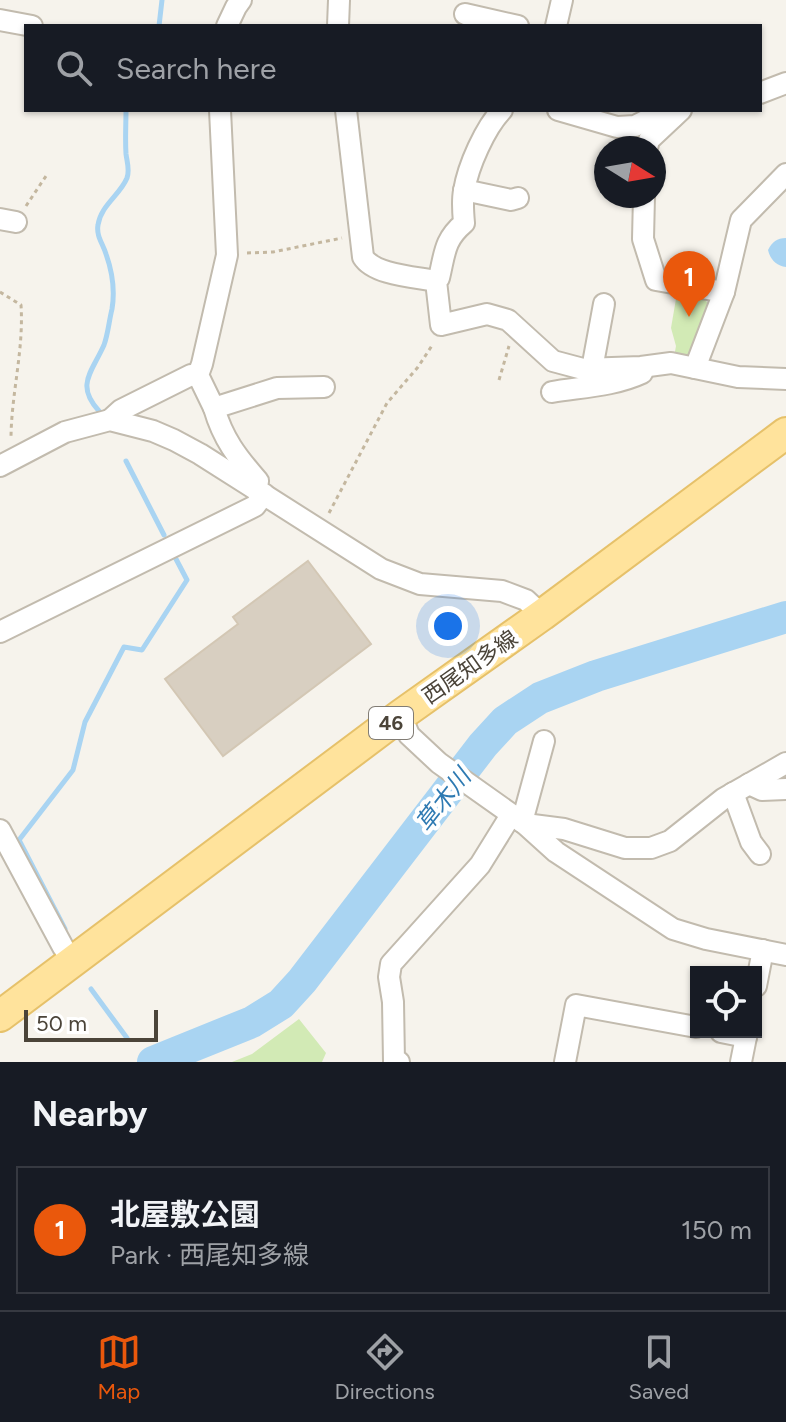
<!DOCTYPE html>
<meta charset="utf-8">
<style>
:root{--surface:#171b24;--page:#20242c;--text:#f1f3f6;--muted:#9ea1a6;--line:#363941;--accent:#ea580c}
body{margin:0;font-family:Figtree,"Noto Sans JP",sans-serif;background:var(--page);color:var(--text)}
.controls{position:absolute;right:24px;bottom:24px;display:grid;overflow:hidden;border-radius:0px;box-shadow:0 2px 6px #0004}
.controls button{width:72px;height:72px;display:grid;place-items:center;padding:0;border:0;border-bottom:2px solid var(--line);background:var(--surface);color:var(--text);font:40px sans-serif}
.compass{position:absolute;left:594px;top:136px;width:72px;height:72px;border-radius:50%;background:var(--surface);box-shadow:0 2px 6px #0004;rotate:101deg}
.scale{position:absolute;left:24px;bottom:20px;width:134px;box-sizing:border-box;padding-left:8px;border:4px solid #4b4439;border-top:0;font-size:22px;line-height:28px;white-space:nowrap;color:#4b4439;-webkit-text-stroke:6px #fff;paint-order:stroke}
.you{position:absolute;left:448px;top:626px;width:28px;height:28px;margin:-20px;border:6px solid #fff;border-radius:50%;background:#1a73e8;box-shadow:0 0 0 12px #1a73e833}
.badge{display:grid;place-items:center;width:52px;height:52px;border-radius:50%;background:var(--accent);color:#fff;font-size:26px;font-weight:700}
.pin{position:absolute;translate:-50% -66px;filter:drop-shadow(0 2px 4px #0008)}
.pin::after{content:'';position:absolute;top:42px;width:28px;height:24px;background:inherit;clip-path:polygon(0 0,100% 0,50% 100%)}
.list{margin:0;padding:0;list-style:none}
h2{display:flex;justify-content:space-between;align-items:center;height:104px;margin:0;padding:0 32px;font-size:34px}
h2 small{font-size:26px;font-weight:400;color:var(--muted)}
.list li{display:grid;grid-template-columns:52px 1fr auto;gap:24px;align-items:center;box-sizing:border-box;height:128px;margin:0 16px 16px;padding:0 16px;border:2px solid var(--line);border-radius:0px}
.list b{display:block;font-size:30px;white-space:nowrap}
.list p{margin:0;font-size:26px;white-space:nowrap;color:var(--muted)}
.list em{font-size:26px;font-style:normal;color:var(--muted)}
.icon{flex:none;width:44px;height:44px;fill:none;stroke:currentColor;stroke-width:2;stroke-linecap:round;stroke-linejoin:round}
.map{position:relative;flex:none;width:786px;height:1062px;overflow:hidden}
.search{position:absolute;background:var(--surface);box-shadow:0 2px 6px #0004;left:24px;right:24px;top:24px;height:88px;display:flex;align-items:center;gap:20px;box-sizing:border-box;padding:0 28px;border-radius:0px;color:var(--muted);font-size:30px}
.sheet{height:248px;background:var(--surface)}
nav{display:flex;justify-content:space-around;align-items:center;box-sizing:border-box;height:112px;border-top:2px solid var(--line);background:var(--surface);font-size:22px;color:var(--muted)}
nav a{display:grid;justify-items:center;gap:4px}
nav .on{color:var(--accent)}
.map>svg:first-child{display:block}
</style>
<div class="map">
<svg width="786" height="1062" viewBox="0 0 786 1062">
<rect width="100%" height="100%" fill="#f6f3ec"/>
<g fill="#d2eab5">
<polygon points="677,293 704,297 709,306 688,358 674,357 676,346 671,328"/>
<polygon points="299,1019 326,1053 322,1062 232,1062 252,1054"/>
</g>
<path fill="#a9d4f2" d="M786 238V267C776 266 770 259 768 250 772 242 777 238 786 238Z"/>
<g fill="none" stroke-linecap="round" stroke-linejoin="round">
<g stroke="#a9d4f2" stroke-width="5">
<polyline points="159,26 162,0"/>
<path d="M99 411C75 385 92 372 104 345 108 334 109 321 112 309 115 291 112 271 106 254 103 244 96 236 98 225 101 205 120 195 127 178 130 170 127 162 126 154 125 139 126 124 126 110"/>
<polyline points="126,461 164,535"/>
<polyline points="65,929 19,840 73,770 85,722 124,647 142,650 187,580 176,559"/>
<polyline points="91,989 127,1038"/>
</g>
<polyline stroke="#a9d4f2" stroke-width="32" points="153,1062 252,1022 281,1004 302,981 483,745 505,721 540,698 596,676 786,617"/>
</g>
<polygon fill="#d8cfc1" stroke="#d3c7b4" stroke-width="2" points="308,561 371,644 223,756 165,679 238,624 233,617"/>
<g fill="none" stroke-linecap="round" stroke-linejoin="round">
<g stroke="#c2bbae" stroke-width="24">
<g id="street">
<polyline points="465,14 518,26"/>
<polyline points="0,20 32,26"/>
<polyline points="227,26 236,7 241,0"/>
<polyline points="338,26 339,0"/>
<polyline points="556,26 562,0"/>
<polyline points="760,93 786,83"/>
<polyline points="220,110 227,255 202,364 198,375 214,408 277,388 324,387"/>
<path d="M346 110 363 257C374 275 416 277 436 281"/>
<path d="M502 110C485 128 468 166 464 191 462 201 463 212 464 223 444 240 445 253 439 278L436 281 441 325 487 314 508 320 553 361 583 369 641 367 671 363 738 377 786 379"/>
<polyline points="558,110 617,127 635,126 659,114 673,117"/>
<polyline points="647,148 649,140 681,110"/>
<polyline points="464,190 511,200 518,198"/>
<polyline points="644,196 643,239 656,280 724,292"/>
<polyline points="0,219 16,222"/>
<polyline points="695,368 724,292 741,220 786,174"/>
<polyline points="592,369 604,304"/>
<path d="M552 392C582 387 614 386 642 373"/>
<path d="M214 408C223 439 237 457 258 481L257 486"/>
<polyline points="110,420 121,410 191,375 198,375"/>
<polyline points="0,466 65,432 110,420 153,431 174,440 200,454 381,569 420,584 502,591 526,600 542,615"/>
<polyline points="0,632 255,506 264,494"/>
<polyline points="401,715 409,735 439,763 525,824 556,852 673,929 706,939 786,955"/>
<polyline points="749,784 762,790 786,789"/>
<polyline points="733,793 751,842 760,854"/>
<polyline points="522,822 544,741"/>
<polyline points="525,824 564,829 625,848 651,848 670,841 723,799 786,763"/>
<polyline points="0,830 63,947 73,961"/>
<polyline points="756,986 763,950"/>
<polyline points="721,1032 746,1037"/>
<polyline points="399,1062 394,1061 393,1002 389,977 391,964 480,865 511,815"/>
<polyline points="565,1062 576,1005 696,1027"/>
<polyline points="741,1062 747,1032"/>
</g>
</g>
<g stroke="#e6c16a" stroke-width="34">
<polyline id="primary" points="0,1016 401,715 542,615 786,433"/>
</g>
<g stroke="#c4b79f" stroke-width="3" stroke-dasharray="4 4" stroke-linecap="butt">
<polyline points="26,206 46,176"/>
<polyline points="247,253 273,252 342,238"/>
<path d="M0 292 21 305C24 350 11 395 11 439"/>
<polyline points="499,380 509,346"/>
<polyline points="329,513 387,403 418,367 433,344"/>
</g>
<use href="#street" stroke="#fff" stroke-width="20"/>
<use href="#primary" stroke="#ffe39c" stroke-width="30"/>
</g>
<g text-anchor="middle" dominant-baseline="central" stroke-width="8" stroke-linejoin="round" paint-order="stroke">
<rect fill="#fff" stroke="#817c74" stroke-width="2" x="369" y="707" width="44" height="32" rx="6"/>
<g font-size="20" font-weight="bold" fill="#4b4439">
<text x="391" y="723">46</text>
</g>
<g font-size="22" fill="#4b4439" stroke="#fff">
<text transform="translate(470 667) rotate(-35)">西尾知多線</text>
</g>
<g font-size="24" font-style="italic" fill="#2e7ab2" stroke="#fff">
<text transform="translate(443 800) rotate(-52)">草木川</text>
</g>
</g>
</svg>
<div class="controls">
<button><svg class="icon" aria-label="locate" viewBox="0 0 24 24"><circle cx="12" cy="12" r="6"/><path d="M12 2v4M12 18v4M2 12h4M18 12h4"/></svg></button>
</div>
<svg class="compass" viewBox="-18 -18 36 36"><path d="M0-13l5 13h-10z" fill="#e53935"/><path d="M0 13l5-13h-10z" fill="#9ea1a6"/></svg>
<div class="scale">50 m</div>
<div class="you"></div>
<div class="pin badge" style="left:689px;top:317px">1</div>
<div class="search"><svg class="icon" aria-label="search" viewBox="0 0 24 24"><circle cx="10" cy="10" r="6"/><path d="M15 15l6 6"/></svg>Search here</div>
</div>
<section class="sheet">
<h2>Nearby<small></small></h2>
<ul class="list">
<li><span class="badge">1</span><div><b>北屋敷公園</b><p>Park · 西尾知多線</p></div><em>150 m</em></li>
</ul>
</section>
<nav>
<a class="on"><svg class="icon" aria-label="map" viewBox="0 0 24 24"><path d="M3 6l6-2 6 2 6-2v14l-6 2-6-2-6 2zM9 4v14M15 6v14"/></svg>Map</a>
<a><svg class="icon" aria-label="directions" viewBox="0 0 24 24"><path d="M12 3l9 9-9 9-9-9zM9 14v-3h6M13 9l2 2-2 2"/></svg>Directions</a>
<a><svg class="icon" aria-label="saved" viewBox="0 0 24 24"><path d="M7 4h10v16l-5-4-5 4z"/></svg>Saved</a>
</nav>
